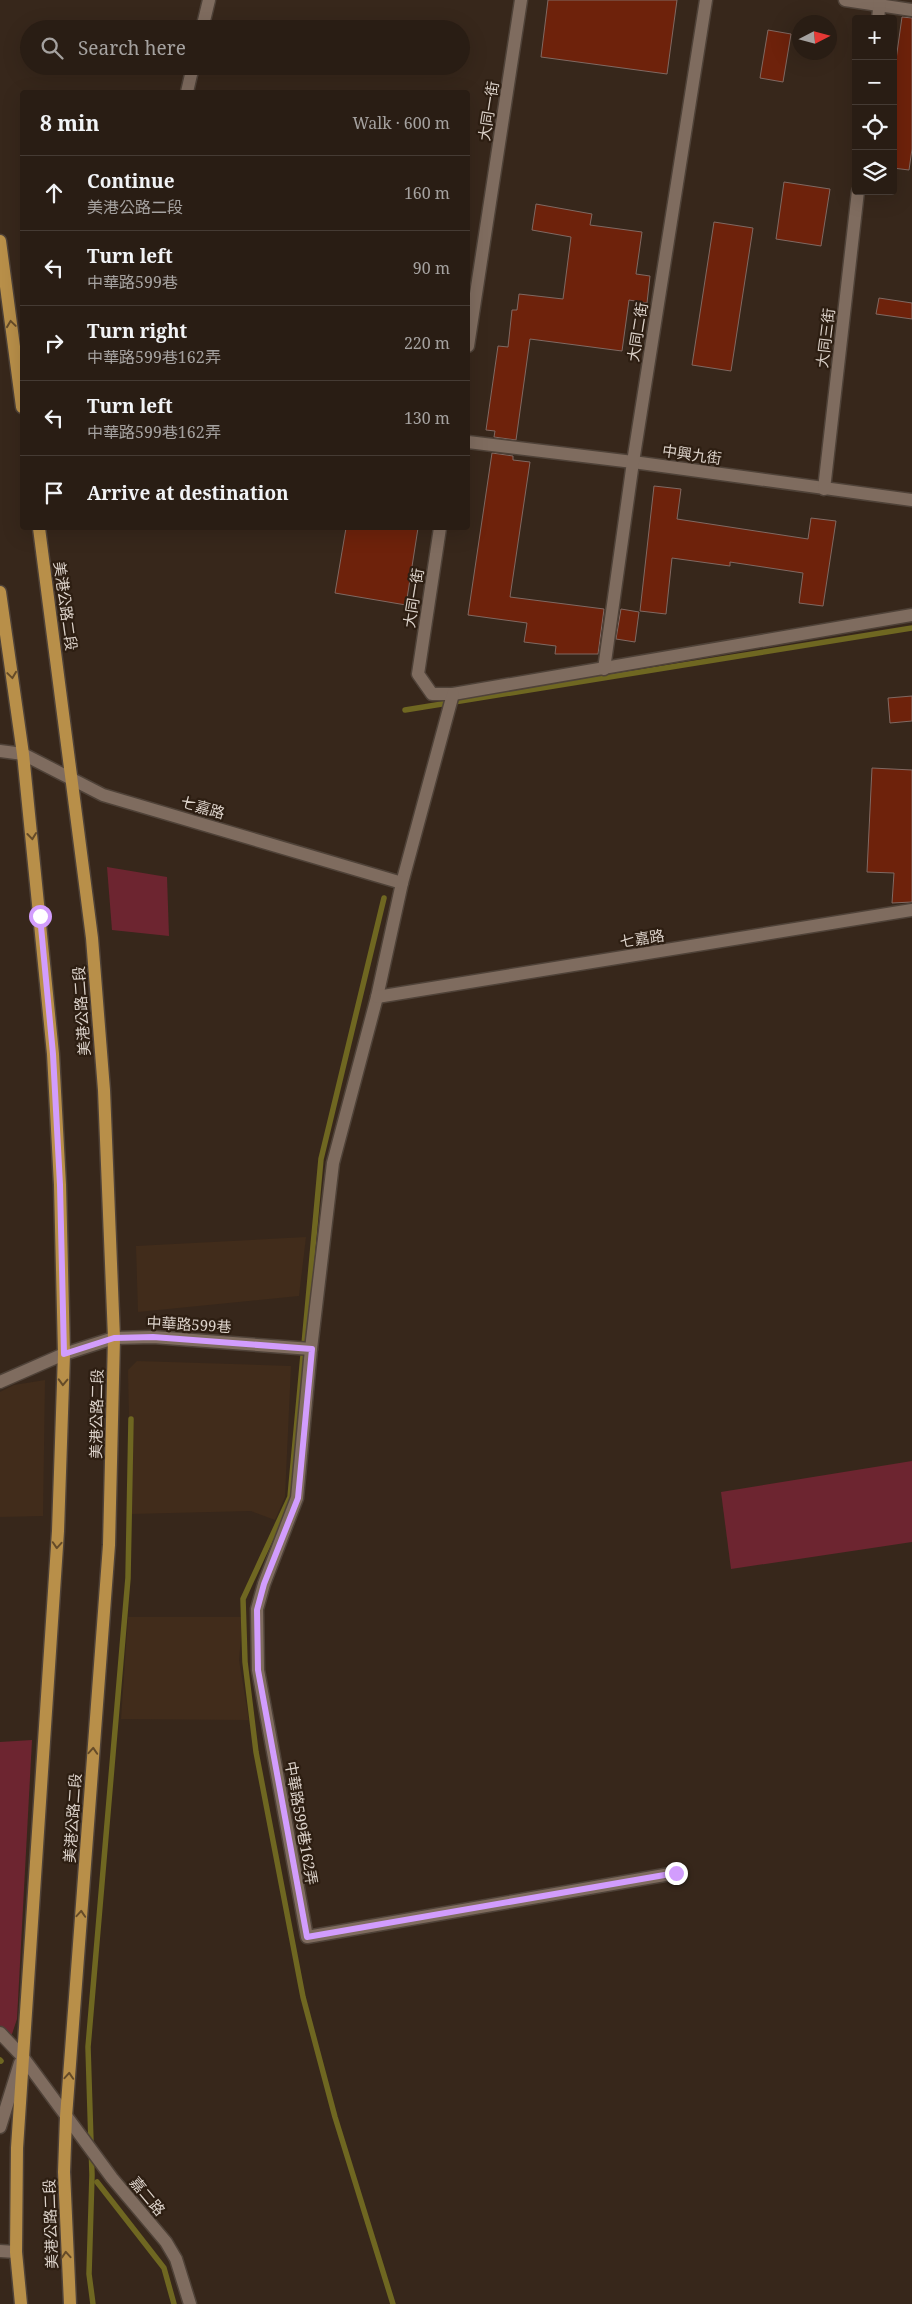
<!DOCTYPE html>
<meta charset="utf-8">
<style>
:root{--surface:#291d14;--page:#31261d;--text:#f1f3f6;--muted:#a5a2a0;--line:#453b34}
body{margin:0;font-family:"Noto Serif","Noto Sans TC",serif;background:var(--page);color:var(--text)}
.controls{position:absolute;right:15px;top:15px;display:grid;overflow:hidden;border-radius:5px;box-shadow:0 5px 20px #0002}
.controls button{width:45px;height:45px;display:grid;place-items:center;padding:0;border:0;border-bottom:1px solid var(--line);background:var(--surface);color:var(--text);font:25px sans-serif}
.compass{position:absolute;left:792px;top:15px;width:45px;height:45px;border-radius:50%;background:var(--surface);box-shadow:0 5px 20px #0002;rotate:84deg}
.stop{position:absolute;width:15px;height:15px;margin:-11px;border:4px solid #d29dfd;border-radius:50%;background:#fff}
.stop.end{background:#d29dfd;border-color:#fff;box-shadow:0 1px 5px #0008}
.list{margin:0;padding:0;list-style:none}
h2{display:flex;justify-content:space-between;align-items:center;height:65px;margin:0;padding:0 20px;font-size:21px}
h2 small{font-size:16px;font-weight:400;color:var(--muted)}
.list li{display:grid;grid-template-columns:32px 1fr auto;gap:15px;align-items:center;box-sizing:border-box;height:75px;padding:0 20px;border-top:1px solid var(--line)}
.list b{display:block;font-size:19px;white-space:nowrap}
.list p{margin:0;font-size:16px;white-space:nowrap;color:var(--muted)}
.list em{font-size:16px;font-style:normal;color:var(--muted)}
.icon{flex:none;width:28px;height:28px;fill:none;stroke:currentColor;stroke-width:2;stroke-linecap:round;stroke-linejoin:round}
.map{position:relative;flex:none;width:912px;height:2304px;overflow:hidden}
.search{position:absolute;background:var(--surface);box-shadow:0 5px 20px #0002;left:20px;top:20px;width:450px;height:55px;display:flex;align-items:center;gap:12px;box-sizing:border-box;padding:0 18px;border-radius:28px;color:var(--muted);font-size:19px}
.panel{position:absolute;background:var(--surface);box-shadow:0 5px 20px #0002;left:20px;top:90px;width:450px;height:440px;border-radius:5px}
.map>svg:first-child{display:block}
</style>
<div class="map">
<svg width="912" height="2304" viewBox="0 0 912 2304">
<rect width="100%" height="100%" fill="#37271b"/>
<g fill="#412c1b">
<polygon points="306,1237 299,1296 138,1312 136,1246"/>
<polygon points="137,1361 291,1366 285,1497 275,1520 251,1511 131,1514 128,1370"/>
<polygon points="45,1380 43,1516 0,1517 0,1392 14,1385"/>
<polygon points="128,1617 243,1617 239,1660 249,1720 121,1719"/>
</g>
<g fill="#6d2530">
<polygon points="107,867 167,877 169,936 112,930"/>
<polygon points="912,1461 912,1542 731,1569 721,1492"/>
<polygon points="32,1740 17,2019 12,2034 4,2038 0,2038 0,1742"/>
</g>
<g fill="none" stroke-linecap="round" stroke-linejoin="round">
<g stroke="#6f6721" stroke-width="5.5">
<polyline points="405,710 912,628"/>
<polyline points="384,898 321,1159 290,1497 243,1599 245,1662 256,1752 303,1997 335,2117 393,2304"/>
<polyline points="0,2060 1,2061"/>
<polyline points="97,2182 164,2268 174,2304"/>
<polyline points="93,2304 89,2274 92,2175 88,2047 128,1578 131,1419"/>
</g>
</g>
<g fill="#6e220b" stroke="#806962">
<polygon points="548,0 677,0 667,74 541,57"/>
<polygon points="902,17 912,18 912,149 909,170 893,168 893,81"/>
<polygon points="768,30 791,34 783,82 760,78"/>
<polygon points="784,182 830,189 821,246 776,239"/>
<polygon points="536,204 592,214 590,225 642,232 636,274 650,276 647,303 629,300 622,351 530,339 516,440 494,437 495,431 486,430 498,346 508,347 512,310 517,310 519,294 563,299 571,237 532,230"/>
<polygon points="714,222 753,228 731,371 692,365"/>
<polygon points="879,298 912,303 912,319 876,314"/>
<polygon points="492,453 513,456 513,460 530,462 510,597 604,609 598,654 555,654 556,646 524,642 527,623 468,615"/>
<polygon points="654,486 681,489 677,519 808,539 811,518 836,521 823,606 799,603 803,573 730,562 730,566 672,558 666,614 640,611"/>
<polygon points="346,528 418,528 406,605 335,593"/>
<polygon points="621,609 639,612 635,642 616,639"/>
<polygon points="912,696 912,721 890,723 888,698"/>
<polygon points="872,768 912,770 912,902 892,903 894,873 867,872"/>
</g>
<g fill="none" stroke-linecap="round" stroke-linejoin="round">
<g stroke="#4f4238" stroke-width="15">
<g id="minor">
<polyline points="845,0 912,10"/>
<polyline points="878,19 880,0"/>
<polyline points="202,29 209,0"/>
<polyline points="187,92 193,66"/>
<polyline points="468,346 521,0"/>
<polyline points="468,442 633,462 912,500"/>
<polyline points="824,489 858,191"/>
<polyline points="440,528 418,674 432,694 453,694 912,615"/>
<polyline points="604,669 633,462 706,0"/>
<polyline points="453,694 402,883 377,997 333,1163 311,1349 297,1498 264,1584 257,1609 258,1670 307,1937 676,1873"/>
<polyline points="0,751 23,754 103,795 402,883"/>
<polyline points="377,997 912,910"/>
<polyline points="0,1382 64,1354 114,1338 153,1337 311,1349"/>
<polyline points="0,2033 22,2056 112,2178 166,2242 176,2259 190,2304"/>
<polyline points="0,2127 20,2063"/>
<polyline points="0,2251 16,2252"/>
</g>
</g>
<g stroke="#4f4238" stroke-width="15">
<g id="major">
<polyline points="0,241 22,407"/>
<polyline points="39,528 92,938 104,1090 114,1338 109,1545 66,2117 64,2172 70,2304"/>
<polyline points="0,592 23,754 53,1054 60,1185 64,1354 58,1531 17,2148 16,2252 21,2304"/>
</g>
</g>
<use href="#minor" stroke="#7f6c5f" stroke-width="12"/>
<use href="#major" stroke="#b88f49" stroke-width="12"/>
</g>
<defs><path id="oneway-chevron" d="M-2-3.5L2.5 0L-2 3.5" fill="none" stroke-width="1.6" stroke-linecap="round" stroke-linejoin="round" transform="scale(1.25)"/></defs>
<g stroke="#654b28">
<use href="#oneway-chevron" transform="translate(11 324) rotate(-98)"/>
<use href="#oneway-chevron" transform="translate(12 675) rotate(82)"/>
<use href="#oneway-chevron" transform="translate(32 836) rotate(84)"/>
<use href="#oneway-chevron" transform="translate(63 1382) rotate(92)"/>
<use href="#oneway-chevron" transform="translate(57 1545) rotate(94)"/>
<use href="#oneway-chevron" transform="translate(93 1751) rotate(-86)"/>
<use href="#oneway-chevron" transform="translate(81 1914) rotate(-86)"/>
<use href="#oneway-chevron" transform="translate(69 2076) rotate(-86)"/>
<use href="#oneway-chevron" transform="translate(66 2255) rotate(-94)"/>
</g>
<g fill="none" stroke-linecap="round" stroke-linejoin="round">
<polyline stroke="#d29dfd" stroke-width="6" points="40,916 53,1054 60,1185 64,1354 114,1338 153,1337 312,1349 298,1498 264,1584 257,1610 258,1670 307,1937 676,1873"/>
</g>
<g text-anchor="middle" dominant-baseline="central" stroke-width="4.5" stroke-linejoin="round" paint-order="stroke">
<g font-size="15" fill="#dcd2ca" stroke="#2d1e12">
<text transform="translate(488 111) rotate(-81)">大同一街</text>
<text transform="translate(637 332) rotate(-81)">大同二街</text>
<text transform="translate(825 338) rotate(-83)">大同三街</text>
<text transform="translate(692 454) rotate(8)">中興九街</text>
<text transform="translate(413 598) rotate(-81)">大同一街</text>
<text transform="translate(66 606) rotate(82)">美港公路二段</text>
<text transform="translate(203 807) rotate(16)">七嘉路</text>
<text transform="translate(642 938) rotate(-9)">七嘉路</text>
<text transform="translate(81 1011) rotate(-94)">美港公路二段</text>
<text transform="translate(189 1324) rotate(3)">中華路599巷</text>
<text transform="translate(96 1414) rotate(-89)">美港公路二段</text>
<text transform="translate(72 1818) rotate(-86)">美港公路二段</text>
<text transform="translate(302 1823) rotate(80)">中華路599巷162弄</text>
<text transform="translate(148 2196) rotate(50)">嘉二路</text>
<text transform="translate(50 2224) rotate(-92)">美港公路二段</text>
</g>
</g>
</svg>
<div class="controls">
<button>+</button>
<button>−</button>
<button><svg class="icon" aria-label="locate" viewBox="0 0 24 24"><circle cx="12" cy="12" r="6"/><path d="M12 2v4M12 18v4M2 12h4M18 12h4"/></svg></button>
<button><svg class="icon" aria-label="layers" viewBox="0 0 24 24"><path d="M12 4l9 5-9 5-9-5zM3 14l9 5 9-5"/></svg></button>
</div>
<svg class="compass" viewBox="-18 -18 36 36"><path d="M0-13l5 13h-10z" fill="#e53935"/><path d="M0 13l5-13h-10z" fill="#a5a2a0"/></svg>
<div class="stop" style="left:40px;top:916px"></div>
<div class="stop end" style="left:676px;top:1873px"></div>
<div class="search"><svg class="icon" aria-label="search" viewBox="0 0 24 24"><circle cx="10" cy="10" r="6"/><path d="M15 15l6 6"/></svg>Search here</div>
<section class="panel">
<h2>8 min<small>Walk · 600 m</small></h2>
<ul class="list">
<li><svg class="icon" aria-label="ahead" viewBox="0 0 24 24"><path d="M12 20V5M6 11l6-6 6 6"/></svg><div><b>Continue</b><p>美港公路二段</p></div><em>160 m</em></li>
<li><svg class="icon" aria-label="left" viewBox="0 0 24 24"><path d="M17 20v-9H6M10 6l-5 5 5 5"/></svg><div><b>Turn left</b><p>中華路599巷</p></div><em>90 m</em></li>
<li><svg class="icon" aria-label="right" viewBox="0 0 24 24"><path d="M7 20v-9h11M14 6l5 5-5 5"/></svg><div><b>Turn right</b><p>中華路599巷162弄</p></div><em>220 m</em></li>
<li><svg class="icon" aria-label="left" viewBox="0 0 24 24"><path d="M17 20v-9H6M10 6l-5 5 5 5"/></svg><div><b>Turn left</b><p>中華路599巷162弄</p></div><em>130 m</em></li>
<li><svg class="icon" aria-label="arrive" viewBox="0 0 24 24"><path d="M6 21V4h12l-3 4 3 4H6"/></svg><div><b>Arrive at destination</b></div></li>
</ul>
</section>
</div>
